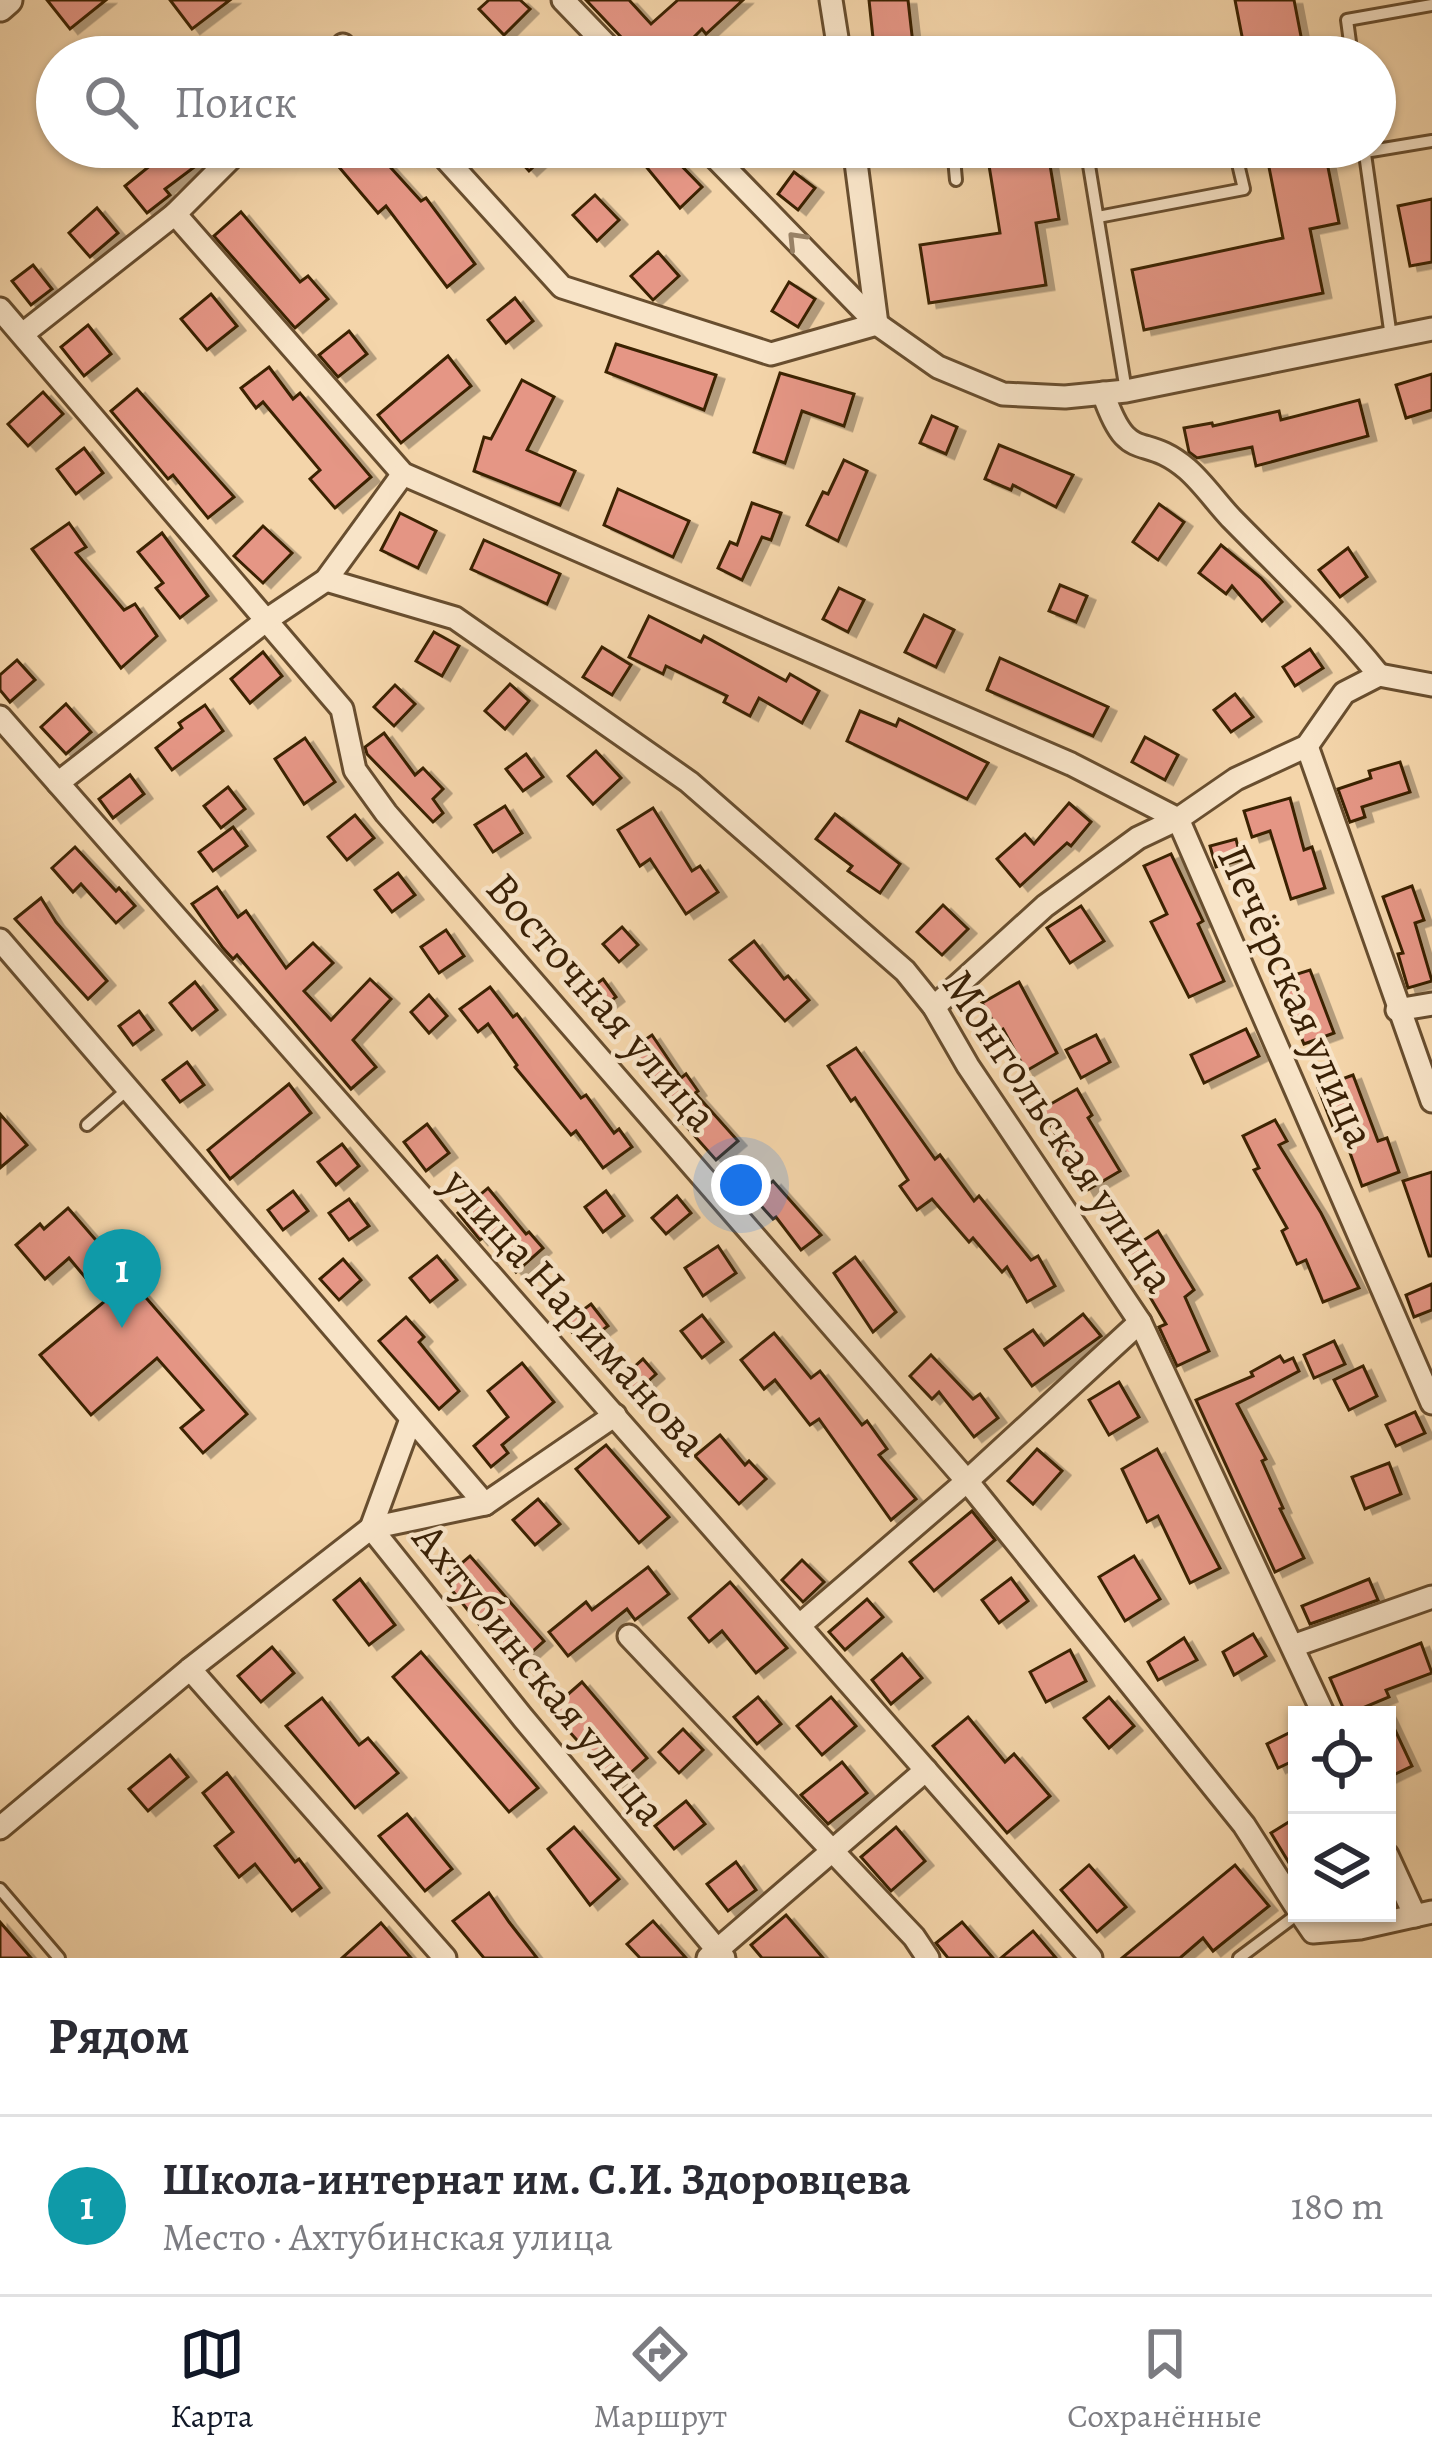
<!DOCTYPE html>
<html lang="ru">
<meta charset="utf-8">
<style>
:root{--surface:#fff;--page:#f2f2f3;--text:#2b2b33;--muted:#7c7c81;--line:#e1e1e2;--accent:#111827}
body{margin:0;font-family:Alegreya,serif;background:var(--page);color:var(--text)}
.controls{position:absolute;right:36px;bottom:36px;display:grid;overflow:hidden;border-radius:0px;box-shadow:0 3px 9px #0004}
.controls button{width:108px;height:108px;display:grid;place-items:center;padding:0;border:0;border-bottom:3px solid var(--line);background:var(--surface);color:var(--text);font:60px sans-serif}
.you{position:absolute;left:741px;top:1185px;width:42px;height:42px;margin:-30px;border:9px solid #fff;border-radius:50%;background:#1a73e8;box-shadow:0 0 0 18px #1a73e833}
.badge{display:grid;place-items:center;width:78px;height:78px;border-radius:50%;background:var(--accent);color:#fff;font-size:39px;font-weight:700}
.pin{position:absolute;translate:-50% -99px;filter:drop-shadow(0 3px 6px #0008)}
.pin::after{content:'';position:absolute;top:63px;width:42px;height:36px;background:inherit;clip-path:polygon(0 0,100% 0,50% 100%)}
.list{margin:0;padding:0;list-style:none}
h2{display:flex;justify-content:space-between;align-items:center;height:156px;margin:0;padding:0 48px;font-size:51px}
h2 small{font-size:39px;font-weight:400;color:var(--muted)}
.list li{display:grid;grid-template-columns:78px 1fr auto;gap:36px;align-items:center;box-sizing:border-box;height:180px;padding:0 48px;border-top:3px solid var(--line)}
.list b{display:block;font-size:45px;white-space:nowrap}
.list p{margin:0;font-size:39px;white-space:nowrap;color:var(--muted)}
.list em{font-size:39px;font-style:normal;color:var(--muted)}
.icon{flex:none;width:66px;height:66px;fill:none;stroke:currentColor;stroke-width:2;stroke-linecap:round;stroke-linejoin:round}
.map{position:relative;flex:none;width:1432px;height:1958px;overflow:hidden}
.search{position:absolute;background:var(--surface);box-shadow:0 3px 9px #0004;left:36px;right:36px;top:36px;height:132px;display:flex;align-items:center;gap:30px;box-sizing:border-box;padding:0 42px;border-radius:66px;color:var(--muted);font-size:45px}
.sheet{height:336px;background:var(--surface)}
nav{display:flex;justify-content:space-around;align-items:center;box-sizing:border-box;height:168px;border-top:3px solid var(--line);background:var(--surface);font-size:33px;color:var(--muted)}
nav a{display:grid;justify-items:center;gap:6px}
nav .on{color:var(--accent)}
.map>svg:first-child{display:block}
</style>
<div class="map">
<svg width="1432" height="1958" viewBox="0 0 1432 1958">
<defs>
<filter id="shadow"><feDropShadow dx="8" dy="4.5" stdDeviation="0" flood-color="#0004"/></filter>
</defs>
<rect width="100%" height="100%" fill="#f4d5aa"/>
<filter id="stains"><feTurbulence type="fractalNoise" baseFrequency=".00167" numOctaves="4"/><feColorMatrix values="0 0 0 0 .2 0 0 0 0 .09 0 0 0 0 .02 0 0 0 .5 -.17"/></filter>
<radialGradient id="worn" r=".72"><stop offset=".6" stop-color="#630" stop-opacity="0"/><stop offset="1" stop-color="#630" stop-opacity=".3"/></radialGradient>
<g fill="#e59685" stroke="#3a2106" stroke-width="3" filter="url(#shadow)">
<polygon points="47,0 106,0 70,29"/>
<polygon points="170,0 230,0 192,29"/>
<polygon points="489,0 520,0 530,9 504,35 479,9"/>
<polygon points="586,0 629,0 651,24 678,0 743,0 706,34 702,29 674,57 640,57"/>
<polygon points="869,0 908,0 914,53 875,57"/>
<polygon points="1235,0 1294,0 1305,57 1246,57"/>
<polygon points="173,147 221,147 165,189 170,195 147,213 125,186"/>
<polygon points="322,147 372,147 421,201 426,198 475,264 447,287 386,206 378,213"/>
<polygon points="507,147 555,147 529,171"/>
<polygon points="630,147 685,147 673,157 702,187 680,208"/>
<polygon points="986,147 1047,147 1059,219 1036,223 1046,285 929,303 920,245 1000,233"/>
<polygon points="1265,147 1324,147 1339,223 1310,229 1323,293 1144,330 1132,270 1283,238"/>
<polygon points="794,172 815,188 798,210 778,194"/>
<polygon points="595,195 619,220 597,241 573,215"/>
<polygon points="1432,199 1432,262 1410,266 1398,206"/>
<polygon points="97,208 118,233 90,257 69,233"/>
<polygon points="241,212 300,282 308,276 328,299 295,328 214,236"/>
<polygon points="658,252 679,276 653,300 631,276"/>
<polygon points="33,265 52,289 31,305 12,281"/>
<polygon points="789,282 815,299 798,327 772,311"/>
<polygon points="211,294 237,326 207,350 181,319"/>
<polygon points="515,298 533,321 506,343 488,320"/>
<polygon points="88,325 111,354 84,376 61,347"/>
<polygon points="349,331 367,354 338,377 319,355"/>
<polygon points="616,344 716,375 704,410 606,372"/>
<polygon points="448,356 471,386 401,443 378,415"/>
<polygon points="269,367 293,399 300,393 371,477 335,508 310,479 320,470 263,402 256,408 241,388"/>
<polygon points="780,373 854,394 844,426 802,411 785,463 754,452"/>
<polygon points="1432,374 1432,410 1406,418 1396,385"/>
<polygon points="522,380 554,397 527,450 575,471 560,505 474,471 484,437 491,439"/>
<polygon points="137,389 234,497 208,518 173,475 168,479 111,411"/>
<polygon points="43,392 63,414 28,446 8,424"/>
<polygon points="1359,400 1368,436 1256,466 1252,447 1197,458 1189,452 1184,428 1212,423 1213,426 1279,411 1281,420"/>
<polygon points="932,416 957,427 946,454 920,443"/>
<polygon points="999,445 1073,475 1056,507 1013,485 1011,490 985,479"/>
<polygon points="84,448 103,473 76,494 57,469"/>
<polygon points="844,460 867,471 838,541 807,525 823,492 828,494"/>
<polygon points="618,489 689,521 673,557 604,525"/>
<polygon points="752,503 781,513 771,540 762,537 742,580 718,568 730,542 737,545"/>
<polygon points="1159,504 1184,522 1158,560 1133,542"/>
<polygon points="400,513 436,531 418,568 381,550"/>
<polygon points="69,523 86,547 76,553 124,610 135,604 157,636 121,668 32,549"/>
<polygon points="263,526 292,553 263,583 234,556"/>
<polygon points="162,533 208,596 180,618 156,588 163,583 138,552"/>
<polygon points="484,540 560,574 547,604 471,569"/>
<polygon points="1221,545 1261,578 1282,602 1262,621 1232,586 1226,594 1199,573"/>
<polygon points="1348,548 1367,577 1340,597 1319,570"/>
<polygon points="1060,585 1087,596 1076,622 1049,611"/>
<polygon points="839,588 864,600 848,632 823,619"/>
<polygon points="924,615 954,630 936,667 905,652"/>
<polygon points="649,616 701,642 704,636 786,681 790,674 819,691 802,723 759,698 750,716 724,702 727,696 666,666 663,674 629,657"/>
<polygon points="434,632 459,646 442,676 416,661"/>
<polygon points="602,647 631,665 612,695 583,677"/>
<polygon points="1310,649 1323,668 1295,686 1283,667"/>
<polygon points="263,652 282,676 250,703 231,679"/>
<polygon points="1000,658 1108,707 1093,736 987,690"/>
<polygon points="17,660 35,680 10,702 0,690 0,675"/>
<polygon points="510,684 529,701 505,729 485,711"/>
<polygon points="395,685 415,704 394,726 374,707"/>
<polygon points="1235,694 1253,717 1231,732 1214,710"/>
<polygon points="66,704 91,732 66,754 41,727"/>
<polygon points="205,705 223,731 172,770 156,748 182,728 179,723"/>
<polygon points="860,711 896,726 899,719 988,763 967,799 847,741"/>
<polygon points="384,733 415,775 423,768 443,789 433,799 443,813 433,822 367,754 365,747"/>
<polygon points="1145,737 1178,755 1165,780 1132,762"/>
<polygon points="305,738 335,782 304,804 275,759"/>
<polygon points="596,751 621,778 593,804 568,776"/>
<polygon points="526,754 543,777 523,791 506,769"/>
<polygon points="1400,762 1410,792 1362,807 1365,817 1350,822 1338,789 1371,778 1369,771"/>
<polygon points="130,775 144,794 113,818 99,799"/>
<polygon points="228,787 245,809 221,828 204,806"/>
<polygon points="1290,798 1304,850 1312,847 1325,888 1291,899 1270,831 1252,837 1244,811"/>
<polygon points="1069,803 1091,822 1071,846 1067,843 1020,886 997,859 1025,834 1034,844"/>
<polygon points="505,806 522,833 493,852 475,825"/>
<polygon points="653,808 692,871 700,866 718,892 686,914 650,859 640,866 618,830"/>
<polygon points="835,814 900,864 880,893 848,871 852,866 816,839"/>
<polygon points="355,815 374,838 347,860 328,837"/>
<polygon points="233,827 247,846 213,871 199,852"/>
<polygon points="1236,839 1241,860 1216,867 1210,846"/>
<polygon points="75,847 116,891 119,888 135,906 116,923 81,884 73,892 52,868"/>
<polygon points="1171,854 1203,921 1198,924 1224,981 1189,997 1151,922 1167,914 1144,866"/>
<polygon points="398,873 415,895 392,912 375,890"/>
<polygon points="1412,886 1424,920 1415,923 1432,981 1408,988 1398,954 1403,953 1383,897"/>
<polygon points="217,887 238,917 246,911 286,968 313,943 333,963 304,991 331,1020 370,979 391,999 353,1040 376,1067 351,1089 237,955 233,959 223,948 192,904"/>
<polygon points="41,898 56,922 107,981 88,999 15,919"/>
<polygon points="943,905 968,929 942,955 917,932"/>
<polygon points="1081,906 1104,941 1070,963 1047,928"/>
<polygon points="622,927 638,945 619,962 603,944"/>
<polygon points="446,930 464,956 439,973 421,947"/>
<polygon points="754,941 784,979 788,976 809,1000 785,1021 730,960"/>
<polygon points="1310,970 1334,1033 1304,1044 1278,980"/>
<polygon points="603,979 616,997 594,1014 580,996"/>
<polygon points="195,982 217,1010 192,1030 170,1003"/>
<polygon points="1019,982 1057,1053 1026,1071 1003,1029 999,1031 982,1003"/>
<polygon points="490,987 513,1017 517,1014 581,1098 586,1095 614,1133 619,1129 632,1147 603,1168 576,1131 571,1135 515,1067 517,1065 488,1024 478,1032 460,1009"/>
<polygon points="429,995 447,1016 429,1033 411,1012"/>
<polygon points="139,1011 153,1030 133,1045 119,1026"/>
<polygon points="1246,1029 1259,1056 1204,1083 1191,1055"/>
<polygon points="652,1035 681,1078 686,1074 698,1091 695,1093 738,1141 716,1160 677,1116 680,1114 630,1050"/>
<polygon points="1096,1035 1110,1062 1081,1078 1066,1050"/>
<polygon points="856,1048 935,1159 940,1155 974,1201 979,1196 1031,1260 1038,1256 1055,1286 1027,1302 1007,1267 1002,1272 973,1238 969,1242 932,1199 917,1210 900,1186 908,1180 855,1098 851,1101 828,1066"/>
<polygon points="187,1062 204,1085 180,1102 163,1080"/>
<polygon points="1353,1075 1378,1141 1387,1138 1399,1172 1362,1186 1340,1125 1333,1127 1318,1088"/>
<polygon points="289,1084 311,1113 230,1179 208,1150"/>
<polygon points="1077,1089 1092,1115 1088,1118 1120,1171 1086,1191 1042,1109"/>
<polygon points="0,1114 27,1145 0,1168"/>
<polygon points="1275,1120 1287,1141 1279,1145 1321,1213 1359,1288 1323,1302 1306,1260 1297,1264 1282,1231 1287,1228 1254,1170 1259,1168 1243,1136"/>
<polygon points="427,1124 449,1153 426,1171 404,1142"/>
<polygon points="342,1144 359,1166 336,1185 318,1162"/>
<polygon points="1432,1172 1432,1256 1429,1256 1403,1181"/>
<polygon points="773,1181 821,1235 801,1250 776,1217 773,1219 754,1198"/>
<polygon points="488,1188 526,1234 529,1232 543,1248 516,1272 485,1236 480,1240 458,1213"/>
<polygon points="293,1191 308,1211 283,1230 268,1210"/>
<polygon points="606,1191 624,1216 603,1232 585,1207"/>
<polygon points="677,1196 691,1213 666,1234 652,1218"/>
<polygon points="349,1199 369,1226 349,1240 329,1213"/>
<polygon points="68,1208 247,1414 203,1453 181,1428 203,1410 157,1358 91,1415 40,1355 105,1301 69,1258 45,1279 16,1245 40,1224 44,1229"/>
<polygon points="1158,1231 1194,1290 1185,1297 1209,1351 1177,1366 1159,1327 1166,1324 1124,1253"/>
<polygon points="718,1246 736,1273 703,1296 685,1268"/>
<polygon points="437,1256 457,1280 430,1302 410,1278"/>
<polygon points="855,1257 896,1312 873,1332 834,1273"/>
<polygon points="343,1259 361,1280 339,1300 320,1279"/>
<polygon points="1432,1284 1432,1310 1414,1317 1406,1295"/>
<polygon points="591,1304 608,1326 582,1345 565,1323"/>
<polygon points="1083,1314 1101,1336 1032,1386 1005,1349 1033,1330 1044,1345"/>
<polygon points="702,1315 723,1342 702,1358 681,1331"/>
<polygon points="406,1317 424,1337 419,1342 459,1391 439,1409 379,1341"/>
<polygon points="774,1333 811,1378 820,1371 862,1425 867,1421 887,1449 879,1455 916,1499 891,1520 819,1419 810,1425 775,1380 764,1389 741,1360"/>
<polygon points="1334,1341 1345,1364 1314,1378 1304,1355"/>
<polygon points="931,1355 973,1399 980,1394 998,1418 974,1437 939,1392 932,1399 910,1376"/>
<polygon points="1280,1356 1284,1362 1293,1358 1299,1371 1237,1404 1266,1459 1262,1461 1283,1508 1280,1509 1304,1558 1275,1572 1196,1400 1253,1376 1251,1372"/>
<polygon points="643,1359 656,1374 635,1393 622,1378"/>
<polygon points="522,1363 554,1402 502,1445 508,1453 491,1467 474,1446 508,1417 488,1391"/>
<polygon points="1363,1366 1377,1396 1349,1410 1334,1380"/>
<polygon points="1119,1382 1139,1417 1109,1435 1089,1400"/>
<polygon points="1415,1412 1425,1433 1396,1446 1386,1425"/>
<polygon points="720,1435 745,1465 749,1461 766,1479 739,1504 695,1456"/>
<polygon points="606,1445 669,1517 639,1543 576,1469"/>
<polygon points="1037,1449 1062,1471 1033,1504 1008,1481"/>
<polygon points="1157,1449 1220,1568 1190,1583 1158,1516 1147,1522 1122,1469"/>
<polygon points="1389,1463 1401,1494 1365,1509 1352,1477"/>
<polygon points="538,1499 560,1524 535,1545 513,1520"/>
<polygon points="972,1511 995,1540 934,1591 910,1562"/>
<polygon points="470,1556 544,1641 514,1668 443,1579"/>
<polygon points="1134,1556 1160,1599 1125,1621 1099,1577"/>
<polygon points="802,1560 824,1582 803,1602 782,1580"/>
<polygon points="648,1567 669,1594 635,1620 627,1609 568,1656 549,1632 586,1602 592,1610"/>
<polygon points="1011,1578 1028,1601 999,1623 982,1600"/>
<polygon points="360,1579 395,1625 369,1645 334,1600"/>
<polygon points="1369,1579 1378,1600 1310,1624 1302,1606"/>
<polygon points="730,1582 787,1648 756,1673 722,1631 709,1642 689,1618"/>
<polygon points="867,1599 883,1617 845,1650 829,1632"/>
<polygon points="1253,1634 1266,1656 1234,1675 1223,1652"/>
<polygon points="1184,1638 1197,1660 1158,1680 1148,1662"/>
<polygon points="1421,1643 1432,1673 1386,1690 1389,1697 1346,1715 1330,1678"/>
<polygon points="272,1647 294,1673 261,1702 238,1676"/>
<polygon points="1070,1650 1086,1681 1046,1702 1030,1672"/>
<polygon points="421,1652 538,1788 509,1812 393,1677"/>
<polygon points="902,1654 922,1678 891,1704 872,1680"/>
<polygon points="582,1682 647,1758 617,1785 550,1710"/>
<polygon points="758,1697 781,1724 757,1744 734,1717"/>
<polygon points="831,1697 856,1726 822,1755 797,1726"/>
<polygon points="1109,1697 1134,1726 1109,1748 1084,1718"/>
<polygon points="322,1698 359,1745 368,1738 398,1773 355,1808 286,1726"/>
<polygon points="1387,1713 1412,1766 1387,1778"/>
<polygon points="968,1717 1005,1762 1014,1754 1050,1796 1007,1833 933,1746"/>
<polygon points="683,1729 703,1750 679,1773 659,1752"/>
<polygon points="1297,1729 1297,1759 1278,1768 1267,1744"/>
<polygon points="170,1755 188,1777 148,1811 129,1789"/>
<polygon points="842,1762 867,1793 828,1824 801,1795"/>
<polygon points="227,1773 295,1862 299,1859 321,1888 292,1911 255,1864 239,1877 215,1846 233,1832 203,1793"/>
<polygon points="686,1801 705,1824 674,1849 655,1826"/>
<polygon points="407,1814 452,1869 425,1891 379,1836"/>
<polygon points="1297,1817 1297,1876 1271,1833"/>
<polygon points="574,1827 619,1879 590,1905 548,1849"/>
<polygon points="896,1827 925,1861 891,1891 861,1857"/>
<polygon points="736,1862 756,1890 728,1911 707,1884"/>
<polygon points="1089,1865 1126,1907 1097,1932 1061,1890"/>
<polygon points="1235,1865 1269,1906 1213,1951 1203,1938 1180,1958 1122,1958"/>
<polygon points="489,1893 509,1922 537,1958 484,1958 453,1921"/>
<polygon points="786,1915 823,1958 762,1958 751,1945"/>
<polygon points="653,1921 686,1958 640,1958 627,1944"/>
<polygon points="0,1922 31,1958 0,1958"/>
<polygon points="962,1922 993,1958 948,1958 936,1943"/>
<polygon points="381,1923 411,1958 342,1958"/>
<polygon points="1033,1931 1056,1958 1001,1958"/>
</g>
<g fill="none" stroke-linecap="round" stroke-linejoin="round">
<g stroke="#684e2f" stroke-width="16">
<g id="service">
<polyline points="1352,57 1347,20 1432,5"/>
<polyline points="953,147 956,180"/>
<polyline points="1086,147 1126,391"/>
<polyline points="1364,147 1391,337"/>
<polyline points="1365,152 1432,141"/>
<polyline points="1098,217 1244,189 1234,147"/>
<polyline points="87,1125 128,1089"/>
<polyline points="0,1889 59,1958"/>
<polyline points="1239,1958 1299,1913"/>
</g>
</g>
<g stroke="#684e2f" stroke-width="27">
<g id="minor">
<polyline points="563,0 618,57"/>
<polyline points="831,0 840,57"/>
<polyline points="332,57 343,45 354,57"/>
<polyline points="435,147 562,287 771,354 877,324 854,147"/>
<polyline points="705,147 877,324 938,367 1003,394 1065,397 1126,391 1432,329"/>
<polyline points="175,214 403,474 1071,764 1178,819 1432,1403"/>
<polyline points="0,309 342,709 355,770 386,813 967,1481 1244,1825 1297,1908"/>
<polyline points="24,333 175,214 242,147"/>
<path d="M1103 393C1129 468 1141 430 1187 469 1203 483 1216 502 1231 518 1282 570 1333 618 1379 675"/>
<polyline points="326,580 455,618 689,782 905,971 934,1007 968,1066 1140,1322 1324,1715"/>
<polyline points="0,717 1091,1958"/>
<polyline points="1307,746 1432,1101"/>
<polyline points="58,783 268,619 326,580 403,474"/>
<polyline points="0,940 485,1504"/>
<polyline points="934,1007 1045,906 1138,838 1178,819 1236,779 1307,746 1344,693 1379,675 1432,685"/>
<polyline points="1397,1010 1432,1004"/>
<polyline points="411,1419 371,1528 523,1718 724,1958"/>
<polyline points="800,1625 967,1481 1140,1322"/>
<polyline points="629,1636 914,1937 928,1958"/>
<polyline points="1293,1646 1432,1597"/>
<polyline points="190,1669 445,1958"/>
<polyline points="0,1828 190,1669 371,1528 485,1504 615,1415"/>
<polyline points="1387,1855 1415,1916"/>
<polyline points="1300,1913 1313,1932 1360,1928 1432,1912"/>
<polyline points="708,1958 926,1770"/>
</g>
</g>
<g stroke="#684e2f" stroke-width="33">
<polyline id="tertiary" points="0,7 8,0"/>
</g>
<use href="#service" stroke="#f8e4c8" stroke-width="10"/>
<use href="#minor" stroke="#f8e4c8" stroke-width="21"/>
<use href="#tertiary" stroke="#f8e4c8" stroke-width="27"/>
</g>
<defs><path id="oneway-chevron" d="M-2-3.5L2.5 0L-2 3.5" fill="none" stroke-width="1.6" stroke-linecap="round" stroke-linejoin="round" transform="scale(3)"/></defs>
<use stroke="#998267" href="#oneway-chevron" transform="translate(796 240) rotate(-134)"/>
<g text-anchor="middle" dominant-baseline="central" stroke-width="9" stroke-linejoin="round" paint-order="stroke">
<g font-size="45" fill="#3a2106" stroke="#f8e4c8">
<text transform="translate(1297 996) rotate(66)">Печёрская улица</text>
<text transform="translate(602 1002) rotate(49)">Восточная улица</text>
<text transform="translate(1059 1131) rotate(56)">Монгольская улица</text>
<text transform="translate(575 1312) rotate(48)">улица Нариманова</text>
<text transform="translate(540 1674) rotate(51)">Ахтубинская улица</text>
</g>
</g>
<rect width="100%" height="100%" filter="url(#stains)"/>
<rect width="100%" height="100%" fill="url(#worn)"/>
</svg>
<div class="controls">
<button><svg class="icon" aria-label="locate" viewBox="0 0 24 24"><circle cx="12" cy="12" r="6"/><path d="M12 2v4M12 18v4M2 12h4M18 12h4"/></svg></button>
<button><svg class="icon" aria-label="layers" viewBox="0 0 24 24"><path d="M12 4l9 5-9 5-9-5zM3 14l9 5 9-5"/></svg></button>
</div>
<div class="you"></div>
<div class="pin badge" style="left:122px;top:1328px;background:#0f9aa8">1</div>
<div class="search"><svg class="icon" aria-label="search" viewBox="0 0 24 24"><circle cx="10" cy="10" r="6"/><path d="M15 15l6 6"/></svg>Поиск</div>
</div>
<section class="sheet">
<h2>Рядом<small></small></h2>
<ul class="list">
<li><span class="badge" style="background:#0f9aa8">1</span><div><b>Школа-интернат им. С.И. Здоровцева</b><p>Место · Ахтубинская улица</p></div><em>180 m</em></li>
</ul>
</section>
<nav>
<a class="on"><svg class="icon" aria-label="map" viewBox="0 0 24 24"><path d="M3 6l6-2 6 2 6-2v14l-6 2-6-2-6 2zM9 4v14M15 6v14"/></svg>Карта</a>
<a><svg class="icon" aria-label="directions" viewBox="0 0 24 24"><path d="M12 3l9 9-9 9-9-9zM9 14v-3h6M13 9l2 2-2 2"/></svg>Маршрут</a>
<a><svg class="icon" aria-label="saved" viewBox="0 0 24 24"><path d="M7 4h10v16l-5-4-5 4z"/></svg>Сохранённые</a>
</nav>
